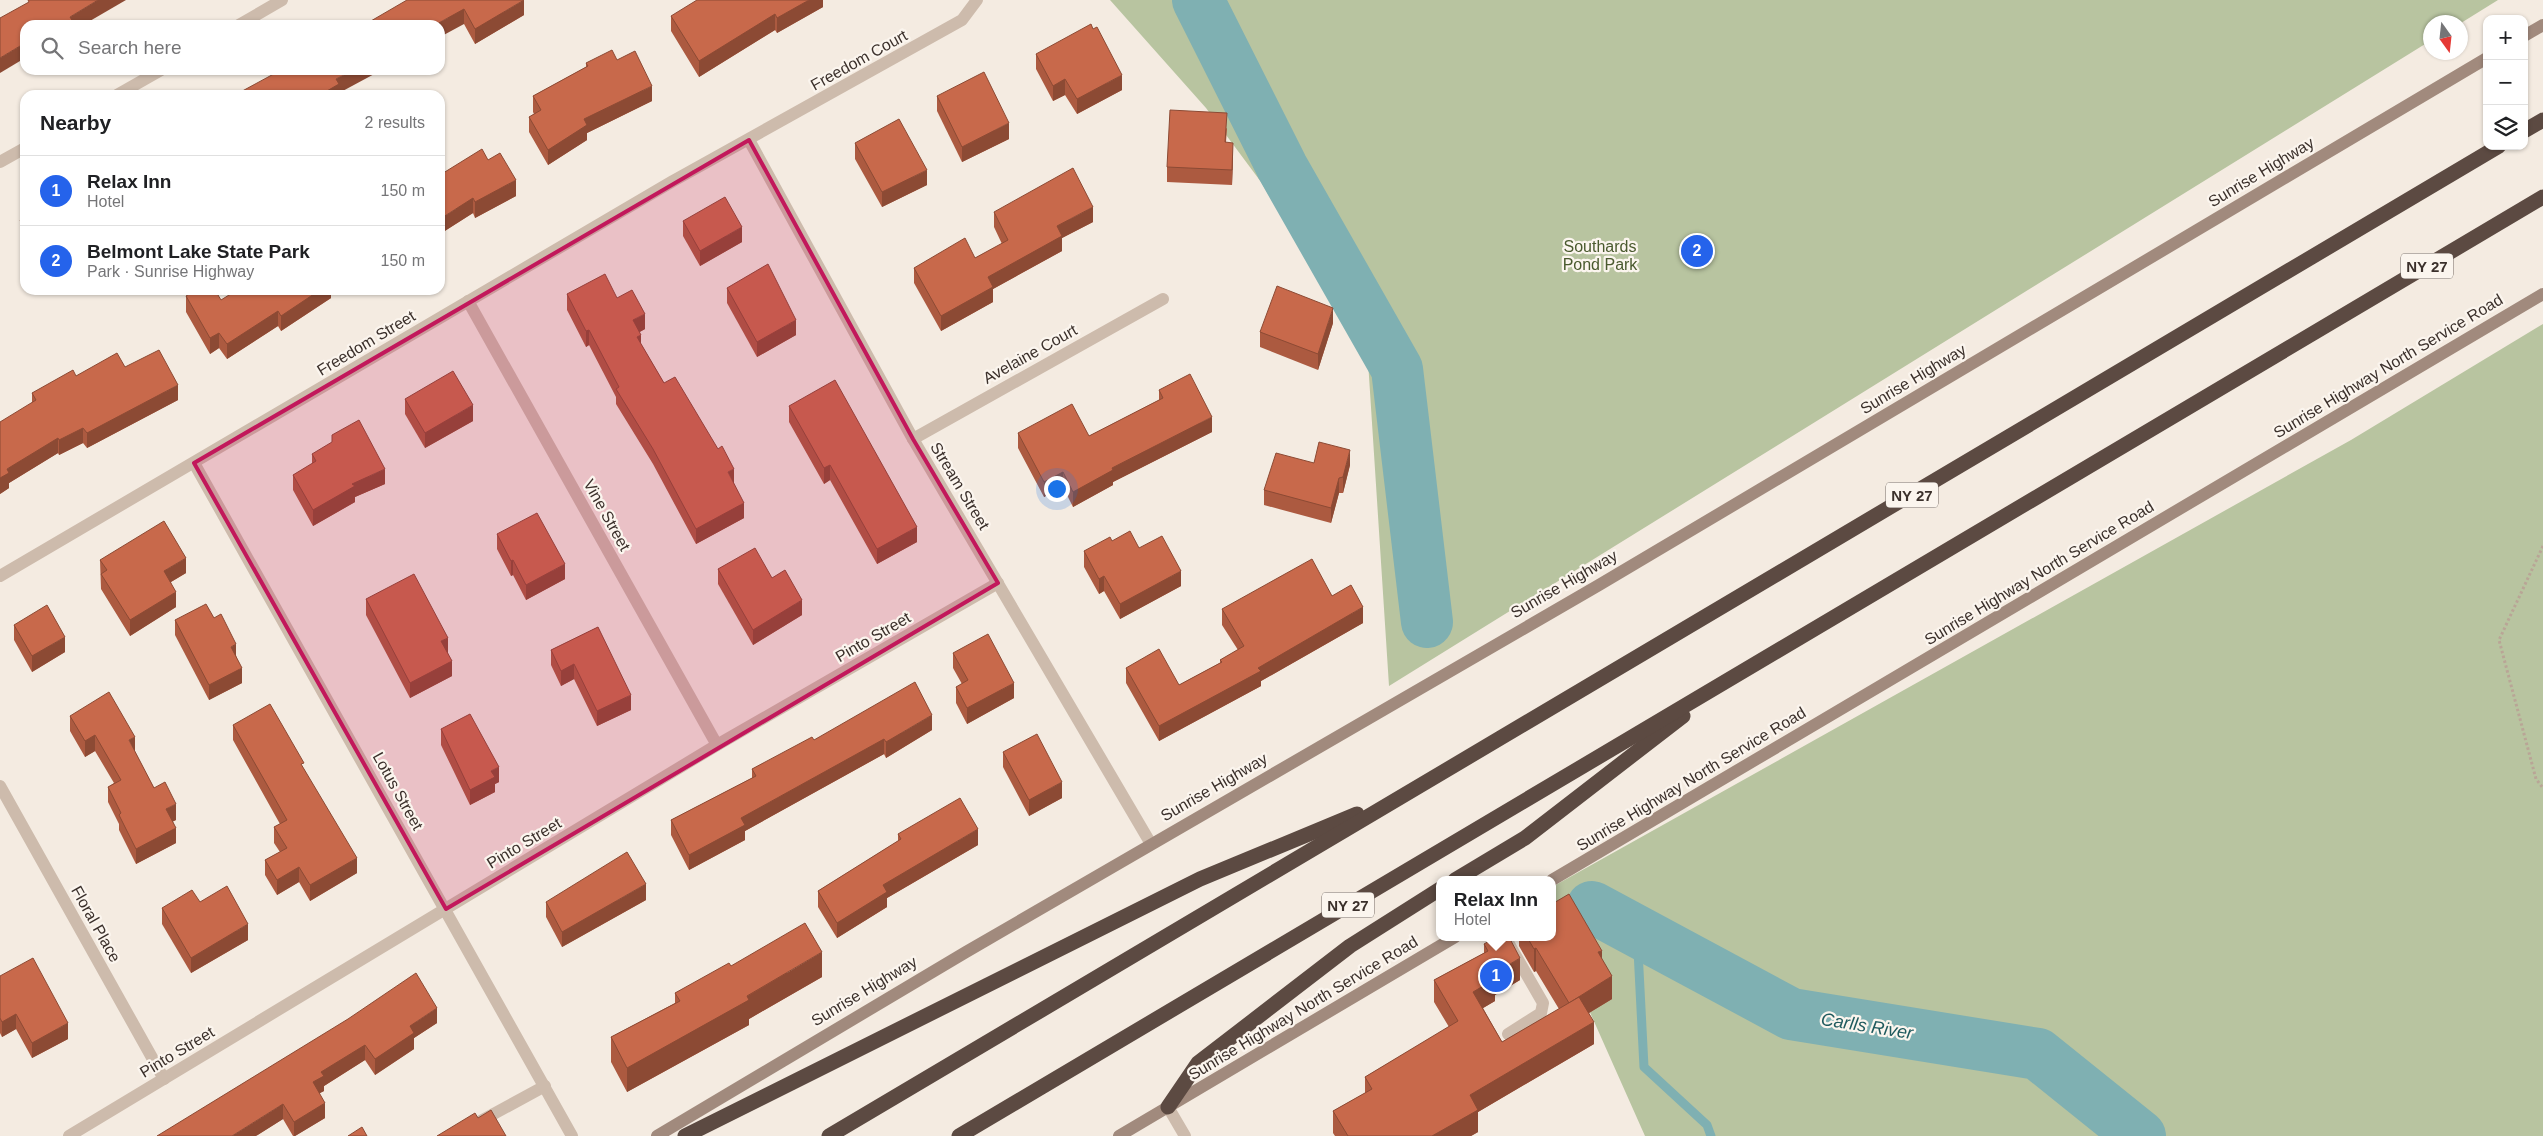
<!DOCTYPE html>
<meta charset="utf-8">
<style>
:root{--surface:#fff;--page:#f6f6f6;--text:#202124;--muted:#757577;--line:#e0e0e0;--accent:#2563eb}
body{margin:0;font-family:Arial,sans-serif;background:var(--page);color:var(--text)}
.controls{position:absolute;right:15px;top:15px;display:grid;overflow:hidden;border-radius:10px;box-shadow:0 1px 4px #0004}
.controls button{width:45px;height:45px;display:grid;place-items:center;padding:0;border:0;border-bottom:1px solid var(--line);background:var(--surface);color:var(--text);font:25px sans-serif}
.compass{position:absolute;left:2423px;top:15px;width:45px;height:45px;border-radius:50%;background:var(--surface);box-shadow:0 1px 4px #0004;rotate:165deg}
.you{position:absolute;left:1056px;top:488px;width:18px;height:18px;margin:-12px;border:4px solid #fff;border-radius:50%;background:#1a73e8;box-shadow:0 0 0 8px #1a73e833}
.badge{display:grid;place-items:center;width:32px;height:32px;border-radius:50%;background:var(--accent);color:#fff;font-size:16px;font-weight:700}
.pin{position:absolute;translate:-50% -50%;border:2px solid #fff;box-shadow:0 1px 5px #0006}
.popup{position:absolute;left:1436px;top:876px;width:120px;height:65px;box-sizing:border-box;display:grid;place-content:center;border-radius:10px;background:var(--surface);filter:drop-shadow(0 1px 4px #0005);font-size:16px;white-space:nowrap;color:var(--muted)}
.popup b{font-size:19px;color:var(--text)}
.popup::after{content:'';position:absolute;left:50%;top:100%;margin-left:-10px;border:10px solid transparent;border-top-color:var(--surface)}
.list{margin:0;padding:0;list-style:none}
h2{display:flex;justify-content:space-between;align-items:center;height:65px;margin:0;padding:0 20px;font-size:21px}
h2 small{font-size:16px;font-weight:400;color:var(--muted)}
.list li{display:grid;grid-template-columns:32px 1fr auto;gap:15px;align-items:center;box-sizing:border-box;height:70px;padding:0 20px;border-top:1px solid var(--line)}
.list b{display:block;font-size:19px;white-space:nowrap}
.list p{margin:0;font-size:16px;white-space:nowrap;color:var(--muted)}
.list em{font-size:16px;font-style:normal;color:var(--muted)}
.icon{flex:none;width:28px;height:28px;fill:none;stroke:currentColor;stroke-width:2;stroke-linecap:round;stroke-linejoin:round}
.map{position:relative;flex:none;width:2543px;height:1136px;overflow:hidden}
.search{position:absolute;background:var(--surface);box-shadow:0 1px 4px #0004;left:20px;top:20px;width:425px;height:55px;display:flex;align-items:center;gap:12px;box-sizing:border-box;padding:0 18px;border-radius:15px;color:var(--muted);font-size:19px}
.panel{position:absolute;background:var(--surface);box-shadow:0 1px 4px #0004;left:20px;top:90px;width:425px;height:205px;border-radius:15px}
.map>svg:first-child{display:block}
</style>
<div class="map">
<svg width="2543" height="1136" viewBox="0 0 2543 1136">
<rect width="100%" height="100%" fill="#f4ebe1"/>
<g fill="#b8c4a0">
<polygon points="1110,0 2498,0 2461,23 2430,22 2430,41 1389,686 1368,361 1261,182 1206,108"/>
<polygon points="2543,324 2543,1136 1645,1136 1552,927 1552,887 2351,440"/>
</g>
<g fill="none" stroke-linecap="round" stroke-linejoin="round">
<polyline stroke="#7fb0b2" stroke-width="9" points="1637,931 1644,1067 1707,1125 1711,1136"/>
<g stroke="#7fb0b2" stroke-width="52">
<polyline points="1198,0 1282,167 1397,369 1427,622"/>
<polyline points="1592,907 1791,1014 2038,1054 2140,1136"/>
</g>
<polyline stroke="#b9a596" stroke-width="3" stroke-dasharray="2.5 2.5" stroke-linecap="butt" points="2543,546 2499,640 2536,779 2543,788"/>
<g stroke="#cdbbac" stroke-width="12">
<polyline points="1505,937 1543,1003 1541,1013 1508,1034"/>
<polyline points="453,1136 545,1086"/>
</g>
<g stroke="#cdbbac" stroke-width="12">
<polyline points="239,25 282,0"/>
<polyline points="117,95 161,70"/>
<polyline points="749,140 913,439 1151,844"/>
<polyline points="0,162 25,148"/>
<polyline points="468,301 717,745"/>
<polyline points="913,439 1163,299"/>
<polyline points="194,463 572,1136"/>
<polyline points="0,576 673,181 962,20 977,0"/>
<polyline points="0,786 164,1079"/>
<polyline points="1168,1107 1185,1136"/>
<polyline points="69,1136 717,745 998,583"/>
</g>
<g stroke="#a18a7d" stroke-width="12">
<polyline points="2524,36 2543,25"/>
<polyline points="1552,880 2543,294"/>
<polyline points="657,1136 966,952 1599,585 2487,58"/>
<polyline points="1119,1136 1455,937"/>
</g>
<g stroke="#5c4a42" stroke-width="15">
<polyline points="2524,131 2543,120"/>
<polyline points="1455,880 1525,838 1683,716"/>
<polyline points="1168,1107 1198,1063 1350,946 1440,889"/>
<polyline points="685,1136 1200,879 1357,814"/>
<polyline points="829,1136 2499,146"/>
<polyline points="959,1136 2543,197"/>
</g>
</g>
<g fill="#ac5a40">
<polygon points="407,0 524,15 475,44 464,24"/>
<polygon points="823,0 823,7 777,33 775,30 699,77 671,31 671,16"/>
<polygon points="1036,54 1122,90 1077,114 1065,95 1053,101 1036,69"/>
<polygon points="617,60 652,101 587,133 587,140 548,165 529,132 529,117 534,114 533,112 533,96 586,67 586,63"/>
<polygon points="937,96 1009,139 962,162 937,111"/>
<polygon points="1227,128 1226,142 1233,158 1232,185 1167,182 1167,167"/>
<polygon points="855,143 927,185 882,207 855,159"/>
<polygon points="488,160 516,196 475,218 473,213 440,234"/>
<polygon points="994,212 1093,222 1062,238 1062,251 993,289 993,302 941,331 914,283 914,268 975,258 1002,244 994,227"/>
<polygon points="25,217 25,243 20,236 20,220"/>
<polygon points="683,221 742,242 700,266 683,236"/>
<polygon points="727,288 796,335 757,357 727,303"/>
<polygon points="331,290 331,298 281,331 278,326 227,359 219,348 210,354 186,312 186,296 221,300"/>
<polygon points="567,294 617,298 645,329 639,332 641,344 664,383 734,484 744,518 696,544 653,464 616,404 616,397 589,345 586,347 567,310"/>
<polygon points="1333,323 1318,370 1260,347 1260,332"/>
<polygon points="125,367 178,400 87,448 83,443 59,455 58,453 9,483 9,488 0,494 32,402 32,393 76,376"/>
<polygon points="1159,390 1212,432 1113,482 1113,485 1073,507 1063,487 1044,497 1018,448 1018,433 1089,436 1159,400"/>
<polygon points="405,399 473,421 425,448 405,414"/>
<polygon points="789,406 917,542 877,564 830,480 824,484 789,422"/>
<polygon points="312,454 385,484 355,497 355,502 313,526 293,490 293,475 312,464"/>
<polygon points="1314,463 1350,465 1343,493 1339,493 1331,523 1264,505 1264,490"/>
<polygon points="497,534 565,579 526,600 513,575 511,576 497,549"/>
<polygon points="1112,541 1139,548 1181,586 1120,619 1104,591 1099,594 1084,567 1084,551"/>
<polygon points="100,560 186,573 171,582 176,607 130,636 101,589"/>
<polygon points="718,569 772,578 802,615 753,645 718,584"/>
<polygon points="1332,596 1363,623 1261,681 1261,686 1159,741 1126,683 1126,668 1179,685 1220,663 1220,660 1238,650 1222,625 1222,609"/>
<polygon points="366,599 448,653 452,676 410,698 366,615"/>
<polygon points="214,618 236,655 242,683 209,700 175,635 175,620"/>
<polygon points="14,625 65,652 32,672 14,640"/>
<polygon points="598,627 631,710 597,726 574,679 561,686 551,665 551,650"/>
<polygon points="953,653 1014,698 967,724 956,703 956,687 962,684 953,668"/>
<polygon points="70,716 135,752 154,788 176,820 173,821 176,843 136,864 119,830 119,824 108,802 108,787 114,783 95,751 85,757 70,731"/>
<polygon points="233,725 304,769 357,873 310,901 299,882 277,895 265,875 265,860 280,852 274,843 274,827 280,824 233,740"/>
<polygon points="441,729 499,782 495,784 495,792 470,805 441,745"/>
<polygon points="932,730 886,758 884,754 745,831 745,840 689,870 671,835 671,820 752,778 752,769 814,740"/>
<polygon points="1003,752 1062,798 1029,816 1003,767"/>
<polygon points="898,834 978,845 887,898 887,907 837,938 818,907 818,891 898,841"/>
<polygon points="646,900 562,947 546,917 546,902"/>
<polygon points="200,902 248,940 191,973 162,924 162,908"/>
<polygon points="1519,937 1552,937 1602,960 1612,999 1589,1013 1594,1044 1478,1112 1478,1132 1471,1136 1335,1136 1333,1133 1333,1111 1365,1093 1365,1077 1449,1027 1434,1002 1434,980 1484,953 1484,944 1520,980 1495,995 1495,1001 1483,1008 1502,1042 1559,1009 1536,971 1534,972 1519,946"/>
<polygon points="731,966 822,977 749,1019 749,1025 627,1092 611,1062 611,1037 675,1003 675,993"/>
<polygon points="0,976 68,1039 32,1058 16,1029 2,1037 0,1033"/>
<polygon points="348,1019 437,1023 414,1038 414,1049 375,1075 365,1060 324,1086 324,1091 319,1093 325,1118 295,1136 293,1136 283,1119 256,1136"/>
</g>
<g fill="#8c4a34">
<polygon points="98,0 126,0 83,25 70,25 70,17"/>
<polygon points="524,0 524,15 475,44 475,29"/>
<polygon points="809,0 823,0 823,7 777,33 777,18"/>
<polygon points="464,9 464,24 440,37 440,25 435,25"/>
<polygon points="775,14 775,30 699,77 699,61"/>
<polygon points="25,43 25,58 0,73 0,58"/>
<polygon points="354,70 378,70 378,72 339,93 339,95 320,95 336,79"/>
<polygon points="380,70 389,70 380,75"/>
<polygon points="1122,75 1122,90 1077,114 1077,99"/>
<polygon points="1065,79 1065,95 1053,101 1053,86"/>
<polygon points="652,86 652,101 587,133 587,140 548,165 548,150 584,119"/>
<polygon points="1009,123 1009,139 962,162 962,147"/>
<polygon points="1233,143 1233,158 1232,185 1232,170"/>
<polygon points="927,170 927,185 882,207 882,192"/>
<polygon points="516,180 516,196 475,218 475,202"/>
<polygon points="473,198 473,213 440,234 440,219"/>
<polygon points="1093,207 1093,222 1062,238 1062,251 993,289 993,302 941,331 941,316 988,277 1057,226"/>
<polygon points="742,227 742,242 700,266 700,251"/>
<polygon points="320,290 331,290 331,298 281,331 281,316"/>
<polygon points="1333,308 1333,323 1318,370 1318,354"/>
<polygon points="278,311 278,326 227,359 227,344"/>
<polygon points="645,314 645,329 633,336 633,320"/>
<polygon points="796,320 796,335 757,357 757,342"/>
<polygon points="589,330 589,345 586,347 586,331"/>
<polygon points="219,333 219,348 210,354 210,338"/>
<polygon points="641,335 641,350 637,337"/>
<polygon points="178,385 178,400 87,448 87,433"/>
<polygon points="473,405 473,421 425,448 425,433"/>
<polygon points="1212,417 1212,432 1113,482 1113,485 1073,507 1073,492 1112,468"/>
<polygon points="83,428 83,443 59,455 59,440"/>
<polygon points="58,438 58,453 9,483 9,488 0,494 0,478 7,469"/>
<polygon points="1350,450 1350,465 1343,493 1343,477"/>
<polygon points="830,465 830,480 824,484 824,468"/>
<polygon points="385,469 385,484 355,497 355,502 313,526 313,510 352,484"/>
<polygon points="734,469 734,484 728,472"/>
<polygon points="1063,472 1063,487 1044,497 1044,482"/>
<polygon points="1339,478 1339,493 1331,523 1331,508"/>
<polygon points="744,503 744,518 696,544 696,529"/>
<polygon points="917,527 917,542 877,564 877,549"/>
<polygon points="186,558 186,573 164,586 164,571"/>
<polygon points="513,560 513,575 511,576 511,561"/>
<polygon points="565,564 565,579 526,600 526,585"/>
<polygon points="1181,571 1181,586 1120,619 1120,604"/>
<polygon points="1104,576 1104,591 1099,594 1099,579"/>
<polygon points="176,592 176,607 130,636 130,620"/>
<polygon points="802,600 802,615 753,645 753,630"/>
<polygon points="1363,607 1363,623 1261,681 1261,686 1159,741 1159,726 1258,668"/>
<polygon points="65,637 65,652 32,672 32,656"/>
<polygon points="448,638 448,653 441,657 441,641"/>
<polygon points="236,644 236,660 231,647"/>
<polygon points="452,661 452,676 410,698 410,683"/>
<polygon points="574,664 574,679 561,686 561,671"/>
<polygon points="242,668 242,683 209,700 209,685"/>
<polygon points="1014,683 1014,698 967,724 967,708"/>
<polygon points="631,695 631,710 597,726 597,711"/>
<polygon points="932,715 932,730 886,758 886,742"/>
<polygon points="95,735 95,751 85,757 85,741"/>
<polygon points="135,737 135,752 129,740"/>
<polygon points="884,739 884,754 745,831 745,840 689,870 689,855 741,818"/>
<polygon points="499,767 499,782 495,784 495,792 470,805 470,790 491,771"/>
<polygon points="1062,782 1062,798 1029,816 1029,800"/>
<polygon points="176,804 176,820 166,825 166,809"/>
<polygon points="176,828 176,843 136,864 136,849"/>
<polygon points="978,829 978,845 887,898 887,907 837,938 837,923 883,885"/>
<polygon points="357,858 357,873 310,901 310,885"/>
<polygon points="299,867 299,882 277,895 277,880"/>
<polygon points="646,884 646,900 562,947 562,932"/>
<polygon points="248,924 248,940 191,973 191,958"/>
<polygon points="1536,948 1536,971 1534,972 1534,949"/>
<polygon points="1602,951 1602,973 1598,952"/>
<polygon points="822,952 822,977 749,1019 749,1025 627,1092 627,1068"/>
<polygon points="1520,958 1520,980 1495,995 1495,1001 1473,1014 1473,992 1492,975"/>
<polygon points="1612,976 1612,999 1569,1025 1569,1003"/>
<polygon points="437,1008 437,1023 414,1038 414,1049 375,1075 375,1059 410,1026"/>
<polygon points="16,1014 16,1029 2,1037 2,1022"/>
<polygon points="1594,1022 1594,1044 1478,1112 1478,1132 1471,1136 1432,1136 1470,1095"/>
<polygon points="68,1023 68,1039 32,1058 32,1043"/>
<polygon points="365,1045 365,1060 324,1086 324,1091 313,1097 313,1082 321,1072"/>
<polygon points="325,1103 325,1118 295,1136 294,1136 294,1122"/>
<polygon points="283,1104 283,1119 256,1136 232,1136"/>
</g>
<g fill="#c8694b" stroke="#8c4a34">
<polygon points="28,0 98,0 70,17 75,25 25,25 25,43 0,58 0,18 29,2"/>
<polygon points="407,0 524,0 475,29 464,9 435,25 364,25"/>
<polygon points="697,0 809,0 777,18 775,14 699,61 671,16"/>
<polygon points="1091,24 1093,29 1097,27 1122,75 1077,99 1065,79 1053,86 1036,54"/>
<polygon points="612,50 617,60 635,51 652,86 584,119 587,125 548,150 529,117 541,110 533,96 588,66 586,63"/>
<polygon points="281,70 354,70 336,79 339,84 320,95 235,95"/>
<polygon points="984,72 1009,123 962,147 937,96"/>
<polygon points="1170,110 1227,113 1225,142 1233,143 1232,170 1167,167"/>
<polygon points="899,119 927,170 882,192 855,143"/>
<polygon points="482,149 488,160 500,153 516,180 475,202 473,198 440,219 440,175"/>
<polygon points="1073,168 1093,207 1057,226 1062,236 988,277 993,287 941,316 914,268 965,238 975,258 1008,240 994,212"/>
<polygon points="725,197 742,227 700,251 683,221"/>
<polygon points="25,217 25,228 20,220"/>
<polygon points="768,264 796,320 757,342 727,288"/>
<polygon points="605,274 617,298 632,290 645,314 633,320 641,335 637,337 664,383 675,377 718,449 722,446 734,469 728,472 744,503 696,529 653,449 616,389 619,387 589,330 586,331 567,294"/>
<polygon points="1277,286 1333,308 1318,354 1260,332"/>
<polygon points="196,290 215,290 221,300 237,290 320,290 281,316 278,311 227,344 219,333 210,338 186,296"/>
<polygon points="159,350 178,385 87,433 83,428 59,440 58,438 7,469 9,473 0,478 0,422 36,400 32,393 73,370 76,376 117,353 125,367"/>
<polygon points="453,371 473,405 425,433 405,399"/>
<polygon points="1190,374 1212,417 1112,468 1113,470 1073,492 1063,472 1044,482 1018,433 1072,404 1089,436 1163,398 1159,390"/>
<polygon points="835,380 917,527 877,549 830,465 824,468 789,406"/>
<polygon points="359,420 385,469 352,484 355,486 313,510 293,475 316,461 312,454 332,442 332,435"/>
<polygon points="1319,442 1350,450 1343,477 1339,478 1331,508 1264,490 1276,453 1314,463"/>
<polygon points="537,513 565,564 526,585 513,560 511,561 497,534"/>
<polygon points="164,521 186,558 164,571 176,592 130,620 101,574 107,570 100,560"/>
<polygon points="1130,531 1139,548 1162,536 1181,571 1120,604 1104,576 1099,579 1084,551 1110,537 1112,541"/>
<polygon points="755,548 772,578 785,570 802,600 753,630 718,569"/>
<polygon points="1312,559 1332,596 1351,585 1363,607 1258,668 1261,671 1159,726 1126,668 1159,649 1179,685 1222,662 1220,660 1244,646 1222,609"/>
<polygon points="414,574 448,638 441,641 452,661 410,683 366,599"/>
<polygon points="206,604 214,618 221,614 236,644 231,647 242,668 209,685 175,620"/>
<polygon points="47,605 65,637 32,656 14,625"/>
<polygon points="598,627 631,695 597,711 574,664 561,671 551,650"/>
<polygon points="988,634 1014,683 967,708 956,687 968,680 953,653"/>
<polygon points="915,682 932,715 886,742 884,739 741,818 745,825 689,855 671,820 756,776 752,769 812,737 814,740"/>
<polygon points="109,692 135,737 129,740 154,788 165,782 176,804 166,809 176,828 136,849 119,815 121,813 108,787 121,780 95,735 85,741 70,716"/>
<polygon points="270,704 304,763 301,764 357,858 310,885 299,867 277,880 265,860 287,848 274,827 287,820 233,725"/>
<polygon points="470,714 499,767 491,771 495,777 470,790 441,729"/>
<polygon points="1037,734 1062,782 1029,800 1003,752"/>
<polygon points="960,798 978,829 883,885 887,892 837,923 818,891 901,839 898,834"/>
<polygon points="627,852 646,884 562,932 546,902"/>
<polygon points="227,886 248,924 191,958 162,908 192,890 200,902"/>
<polygon points="1569,894 1602,951 1598,952 1612,976 1569,1003 1536,948 1534,949 1527,937 1552,937 1552,904"/>
<polygon points="805,923 822,952 747,996 749,1000 627,1068 611,1037 680,1001 675,993 729,963 731,966"/>
<polygon points="1496,937 1509,937 1520,958 1492,975 1495,979 1473,992 1502,1042 1579,997 1594,1022 1470,1095 1478,1110 1432,1136 1348,1136 1333,1111 1372,1089 1365,1077 1458,1021 1434,980 1488,951 1484,944"/>
<polygon points="33,958 68,1023 32,1043 16,1014 2,1022 0,1018 0,976"/>
<polygon points="416,973 437,1008 410,1026 414,1033 375,1059 365,1045 321,1072 324,1076 313,1082 325,1103 294,1122 283,1104 232,1136 157,1136 348,1019"/>
<polygon points="491,1110 506,1136 437,1136 475,1113 478,1118"/>
<polygon points="362,1127 367,1136 348,1136"/>
</g>
<path fill="#c2185b" fill-opacity="0.2" stroke="#c2185b" stroke-width="4" stroke-linejoin="round" d="M749 140 913 439 998 583 446 909 194 463Z"/>
<g text-anchor="middle" dominant-baseline="central" stroke-width="4.5" stroke-linejoin="round" paint-order="stroke">
<g fill="#fbf5ee" stroke="#756b66" stroke-width="1">
<rect x="2401" y="253.5" width="52" height="25" rx="4"/>
<rect x="1886" y="482.5" width="52" height="25" rx="4"/>
<rect x="1322" y="892.5" width="52" height="25" rx="4"/>
</g>
<g font-size="15" font-weight="bold" fill="#3b302b">
<text x="2427" y="266">NY 27</text>
<text x="1912" y="495">NY 27</text>
<text x="1348" y="905">NY 27</text>
</g>
<g font-size="16" fill="#3b302b" stroke="#fbf5ee">
<text transform="translate(859 60) rotate(-29)">Freedom Court</text>
<text transform="translate(2261 172) rotate(-31)">Sunrise Highway</text>
<text transform="translate(366 343) rotate(-31)">Freedom Street</text>
<text transform="translate(1030 354) rotate(-29)">Avelaine Court</text>
<text transform="translate(2388 366) rotate(-31)">Sunrise Highway North Service Road</text>
<text transform="translate(1913 379) rotate(-31)">Sunrise Highway</text>
<text transform="translate(960 486) rotate(59)">Stream Street</text>
<text transform="translate(607 515) rotate(61)">Vine Street</text>
<text transform="translate(2039 573) rotate(-31)">Sunrise Highway North Service Road</text>
<text transform="translate(1564 584) rotate(-30)">Sunrise Highway</text>
<text transform="translate(873 637) rotate(-30)">Pinto Street</text>
<text transform="translate(1691 779) rotate(-31)">Sunrise Highway North Service Road</text>
<text transform="translate(1214 787) rotate(-30)">Sunrise Highway</text>
<text transform="translate(398 791) rotate(61)">Lotus Street</text>
<text transform="translate(524 843) rotate(-31)">Pinto Street</text>
<text transform="translate(96 924) rotate(61)">Floral Place</text>
<text transform="translate(864 991) rotate(-31)">Sunrise Highway</text>
<text transform="translate(1303 1008) rotate(-31)">Sunrise Highway North Service Road</text>
<text transform="translate(177 1052) rotate(-31)">Pinto Street</text>
</g>
<g font-size="16" fill="#4a5a2e" stroke="#fbf5ee">
<text x="1600" y="246">Southards<tspan x="1600" dy="18">Pond Park</tspan></text>
</g>
<g font-size="18" font-style="italic" fill="#1f5a5e" stroke="#fbf5ee">
<text transform="translate(1867 1026) rotate(9)">Carlls River</text>
</g>
</g>
</svg>
<div class="controls">
<button>+</button>
<button>−</button>
<button><svg class="icon" aria-label="layers" viewBox="0 0 24 24"><path d="M12 4l9 5-9 5-9-5zM3 14l9 5 9-5"/></svg></button>
</div>
<svg class="compass" viewBox="-18 -18 36 36"><path d="M0-13l5 13h-10z" fill="#e53935"/><path d="M0 13l5-13h-10z" fill="#757577"/></svg>
<div class="you"></div>
<div class="pin badge" style="left:1496px;top:976px">1</div>
<div class="popup"><b>Relax Inn</b>Hotel</div>
<div class="pin badge" style="left:1697px;top:251px">2</div>
<div class="search"><svg class="icon" aria-label="search" viewBox="0 0 24 24"><circle cx="10" cy="10" r="6"/><path d="M15 15l6 6"/></svg>Search here</div>
<section class="panel">
<h2>Nearby<small>2 results</small></h2>
<ul class="list">
<li><span class="badge">1</span><div><b>Relax Inn</b><p>Hotel</p></div><em>150 m</em></li>
<li><span class="badge">2</span><div><b>Belmont Lake State Park</b><p>Park · Sunrise Highway</p></div><em>150 m</em></li>
</ul>
</section>
</div>
